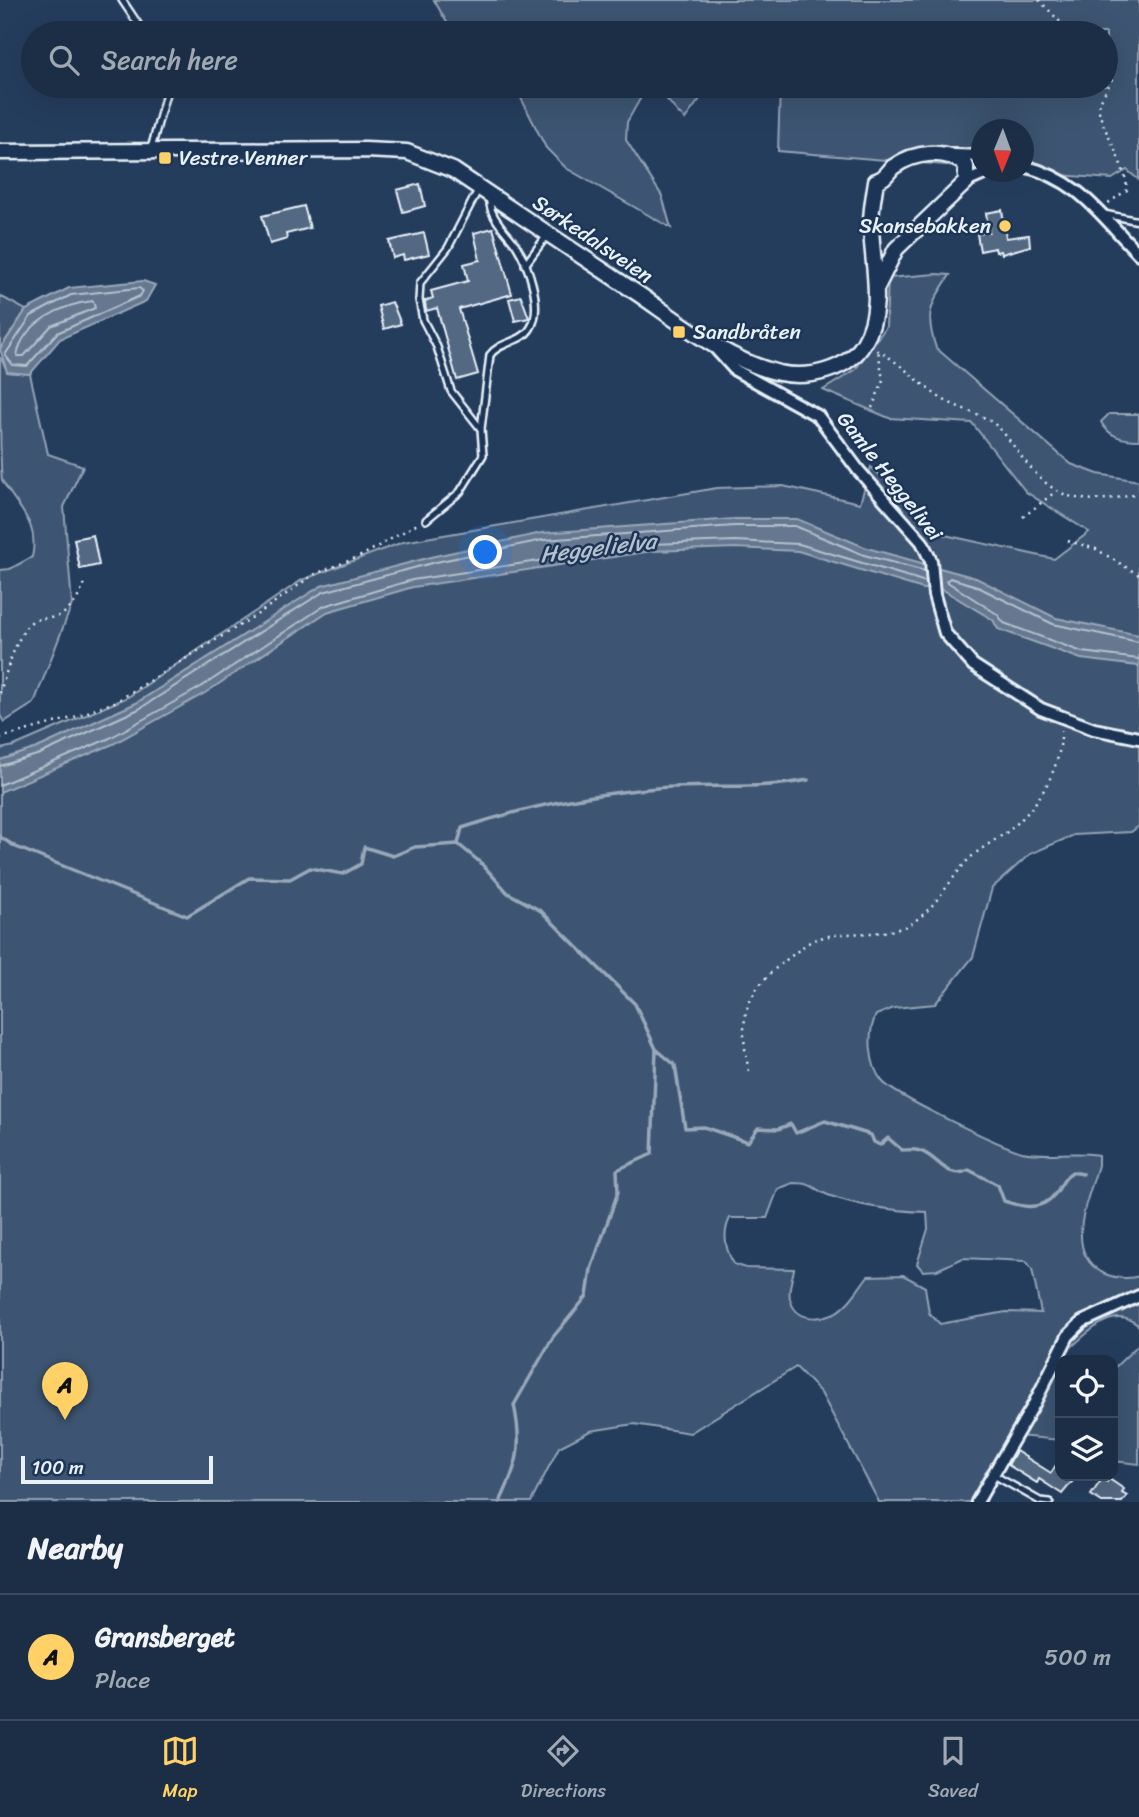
<!DOCTYPE html>
<meta charset="utf-8">
<style>
:root{--surface:#1c2e46;--page:#293a51;--text:#f1f3f6;--muted:#a0a8b3;--line:#3a4a5f;--accent:#ffd166}
body{margin:0;font-family:Sriracha,sans-serif;background:var(--page);color:var(--text)}
.controls{position:absolute;right:21px;bottom:21px;display:grid;overflow:hidden;border-radius:14px;box-shadow:0 7px 28px #0002}
.controls button{width:63px;height:63px;display:grid;place-items:center;padding:0;border:0;border-bottom:2px solid var(--line);background:var(--surface);color:var(--text);font:35px sans-serif}
.compass{position:absolute;left:971px;top:119px;width:63px;height:63px;border-radius:50%;background:var(--surface);box-shadow:0 7px 28px #0002;rotate:181deg}
.scale{position:absolute;left:21px;bottom:18px;width:192px;box-sizing:border-box;padding-left:7px;border:4px solid #e8f1f8;border-top:0;font-size:19px;line-height:24px;white-space:nowrap;color:#e8f1f8;-webkit-text-stroke:5px #1d3557;paint-order:stroke}
.you{position:absolute;left:486px;top:553px;width:24px;height:24px;margin:-18px;border:5px solid #fff;border-radius:50%;background:#1a73e8;box-shadow:0 0 0 10px #1a73e833}
.badge{display:grid;place-items:center;width:46px;height:46px;border-radius:50%;background:var(--accent);color:#111;font-size:23px;font-weight:700}
.pin{position:absolute;translate:-50% -58px;filter:drop-shadow(0 2px 4px #0008)}
.pin::after{content:'';position:absolute;top:37px;width:24px;height:21px;background:inherit;clip-path:polygon(0 0,100% 0,50% 100%)}
.list{margin:0;padding:0;list-style:none}
h2{display:flex;justify-content:space-between;align-items:center;height:91px;margin:0;padding:0 28px;font-size:30px}
h2 small{font-size:23px;font-weight:400;color:var(--muted)}
.list li{display:grid;grid-template-columns:46px 1fr auto;gap:21px;align-items:center;box-sizing:border-box;height:126px;padding:0 28px;border-top:2px solid var(--line)}
.list b{display:block;font-size:26px;white-space:nowrap}
.list p{margin:0;font-size:23px;white-space:nowrap;color:var(--muted)}
.list em{font-size:23px;font-style:normal;color:var(--muted)}
.icon{flex:none;width:38px;height:38px;fill:none;stroke:currentColor;stroke-width:2;stroke-linecap:round;stroke-linejoin:round}
.map{position:relative;flex:none;width:1139px;height:1502px;overflow:hidden}
.search{position:absolute;background:var(--surface);box-shadow:0 7px 28px #0002;left:21px;right:21px;top:21px;height:77px;display:flex;align-items:center;gap:18px;box-sizing:border-box;padding:0 24px;border-radius:38px;color:var(--muted);font-size:26px}
.sheet{height:217px;background:var(--surface)}
nav{display:flex;justify-content:space-around;align-items:center;box-sizing:border-box;height:98px;border-top:2px solid var(--line);background:var(--surface);font-size:19px;color:var(--muted)}
nav a{display:grid;justify-items:center;gap:4px}
nav .on{color:var(--accent)}
.map>svg:first-child{display:block}
</style>
<div class="map">
<svg width="1139" height="1502" viewBox="0 0 1139 1502">
<rect width="100%" height="100%" fill="#253d5d"/>
<filter id="ink" filterUnits="userSpaceOnUse"><feTurbulence type="fractalNoise" baseFrequency=".0143" numOctaves="2"/><feDisplacementMap in="SourceGraphic" scale="14" xChannelSelector="R" yChannelSelector="G"/><feConvolveMatrix kernelMatrix="1 2 1 2 8 2 1 2 1" color-interpolation-filters="sRGB"/></filter>
<g filter="url(#ink)">
<g fill="#3e5472" stroke="#93a2b5" stroke-width="2" fill-rule="evenodd">
<polygon points="434,0 1139,0 1139,180 1127,170 1112,179 1018,172 1024,172 1024,130 982,130 981,168 778,151 780,86 1106,86 1106,33 453,33"/>
<path d="M515 86H758L703 95 685 119C671 109 667 94 652 86L640 99 627 122 626 140 662 196 671 228 566 168 546 148Z"/>
<path d="M936 274 950 275C931 304 924 313 936 348L1071 464 1098 474 1139 481V826L1131 832 1074 835 1030 854 992 888 973 957 935 1004 894 1008 876 1015C867 1033 869 1065 882 1081 894 1096 1001 1146 1022 1152 1045 1157 1074 1151 1098 1155V1165C1089 1199 1063 1249 1101 1272 1112 1278 1128 1280 1139 1276V1326C1113 1303 1085 1335 1066 1352L1065 1360H1060V1440L1018 1436 980 1502H879L821 1393 796 1367 690 1433 634 1424 590 1431 559 1447 531 1502H0V749L14 746 128 697 302 580 403 542 717 488 783 486 860 503 871 467 945 535 1054 559 1089 532 1026 492 972 423 889 418 823 390 855 370 886 327 888 278ZM793 1183C815 1183 811 1188 828 1195 861 1207 893 1211 927 1212L928 1229 917 1264 923 1271 937 1270 963 1258 1026 1261 1032 1269 1041 1313 1006 1312 940 1324 929 1313 925 1287 903 1275 868 1276C860 1286 853 1299 843 1307 830 1320 798 1324 791 1302 787 1292 792 1280 794 1269L746 1268 734 1264C725 1249 722 1234 730 1218H767L778 1189Z"/>
<polygon points="0,296 26,310 0,349"/>
<path d="M0 357 8 372 30 374 48 454 83 466 64 507 72 604 34 703 4 722 0 715V570L10 569 32 557C40 522 17 508 2 480 0 468 0 377 0 357Z"/>
<path d="M1109 414H1139V440C1123 440 1109 437 1101 422Z"/>
<polygon points="1139,1344 1139,1464 1113,1461 1113,1369"/>
</g>
<g fill="#657890" stroke="#99a8ba" stroke-width="2">
<polygon points="143,281 155,285 146,301 60,339 30,374 7,372 0,349 26,310 69,288"/>
<polygon points="734,519 797,519 867,548 976,578 1056,618 1139,635 1139,666 1081,659 998,629 993,620 940,588 923,589 798,551 735,548 652,551 413,587 327,612 205,693 113,744 0,792 0,760 37,748 136,703 321,586 435,556 542,533"/>
</g>
<g fill="none" stroke-linecap="round" stroke-linejoin="round">
<g stroke="#b4c1ce" stroke-width="2">
<polygon points="139,288 143,291 140,296 57,333 27,366 13,365 5,355 31,316 71,295"/>
<path d="M93 301 95 308 51 326 24 356H17C22 323 63 304 93 301Z"/>
<polyline points="1139,642 1053,624 974,585 950,578 946,581 997,614 1004,623 1082,652 1139,659"/>
<polyline points="0,766 40,754 139,709 323,592 436,562 543,540 734,526 795,526 864,555 925,571"/>
<polyline points="0,785 110,738 201,687 324,606 412,580 652,544 735,541 799,544 926,582"/>
</g>
<g stroke="#99a8ba" stroke-width="3.5">
<path d="M0 837 16 847 187 916 249 878 290 879 310 868 343 874 361 864 364 847 393 856 415 847 458 844 481 863 508 893 541 911 635 1004 656 1049 675 1065 685 1128 704 1127 748 1142 758 1128 778 1129 791 1124 796 1133 825 1121 871 1135 874 1142 880 1145 888 1138 902 1150C908 1150 914 1149 920 1151 938 1156 946 1181 969 1170L998 1185 1004 1201C1022 1207 1041 1212 1055 1194 1061 1187 1063 1178 1072 1172L1083 1174"/>
<path d="M458 844 462 828C524 807 591 794 657 788 707 784 758 790 808 780"/>
<path d="M500 1502C518 1464 523 1447 514 1405L553 1337 587 1296 591 1269 618 1192 617 1170 652 1154 656 1049"/>
</g>
</g>
<g fill="#536782" stroke="#e8f1f8" stroke-width="2">
<polygon points="420,184 425,206 403,212 397,190"/>
<polygon points="304,206 310,228 286,234 287,239 270,244 262,216"/>
<polygon points="1002,210 1006,238 1029,235 1030,246 1002,254 1001,251 996,252 995,248 980,251 977,234 989,232 986,213"/>
<polygon points="493,228 512,294 459,309 478,374 457,380 437,308 426,311 425,301 433,298 431,291 468,281 464,264 480,260 474,233"/>
<polygon points="424,233 429,254 404,260 403,255 393,258 389,241"/>
<polygon points="521,296 529,318 515,321 509,299"/>
<polygon points="392,302 401,324 384,329 378,306"/>
<polygon points="93,535 99,565 80,569 74,539"/>
<polygon points="1016,1451 1051,1473 1060,1459 1060,1476 1077,1476 1062,1494 1039,1479 1037,1483 1008,1465"/>
<polygon points="1102,1479 1107,1482 1109,1479 1124,1489 1122,1493 1127,1496 1122,1502 1102,1502 1091,1495"/>
</g>
<g fill="none" stroke-linecap="round" stroke-linejoin="round">
<g stroke="#e8f1f8" stroke-width="10">
<g id="service">
<polyline points="122,0 144,33"/>
<polyline points="151,149 168,86"/>
<polyline points="1104,214 1139,221"/>
<polyline points="525,265 548,234"/>
<path d="M481 429 490 355C500 341 521 343 530 329 544 308 528 264 516 245 507 232 488 216 490 199"/>
<polyline points="426,520 460,492 483,455 481,429 451,391 437,347 423,320 419,300 420,283 448,248 478,190"/>
<polyline points="992,1474 1040,1501 1050,1502"/>
</g>
</g>
<g stroke="#e8f1f8" stroke-width="16">
<g id="minor">
<polyline points="953,155 982,156"/>
<path d="M1024 166C1081 181 1099 214 1139 254"/>
<polyline points="966,182 989,172"/>
<polyline points="717,350 735,370 818,416 859,471 922,542 931,561 934,595 945,633 973,665 1041,709 1094,729 1139,738"/>
<polyline points="977,1502 1034,1404 1068,1336 1082,1322 1139,1296"/>
</g>
</g>
<g stroke="#e8f1f8" stroke-width="19">
<path id="tertiary" d="M0 152 365 150 407 152 453 170C515 212 578 254 640 295 682 324 728 361 779 373 808 379 848 371 864 343 886 307 871 263 871 223 871 209 874 195 876 181 885 179 887 173 893 167 914 152 947 147 966 166V182L896 249 877 287"/>
</g>
<g stroke="#e8f1f8" stroke-width="2.5" stroke-dasharray="2 5" stroke-linecap="butt">
<polyline points="1039,0 1071,33"/>
<path d="M1106 56 1115 62C1114 87 1101 92 1099 107 1097 121 1127 165 1127 190L1107 204"/>
<path d="M877 350C899 362 916 380 936 395 955 409 980 411 998 427 1008 437 1016 450 1025 461 1060 505 1086 504 1139 494"/>
<polyline points="872,408 883,380 878,350"/>
<polyline points="1023,517 1055,492"/>
<polyline points="1068,541 1096,549 1139,575"/>
<path d="M0 693C5 675 17 635 30 623 38 617 47 619 56 617 72 612 80 595 86 580"/>
<polyline points="0,738 72,718 117,701 258,614 313,575 363,555 417,524"/>
<path d="M749 1071C737 1017 745 990 790 957 798 951 807 942 817 939 843 930 875 937 901 928 932 917 947 882 968 860 979 849 994 841 1007 832 1038 808 1063 767 1061 728"/>
</g>
<use href="#service" stroke="#1d3557" stroke-width="5"/>
<use href="#minor" stroke="#1d3557" stroke-width="10"/>
<use href="#tertiary" stroke="#1d3557" stroke-width="14"/>
</g>
</g>
<g fill="#ffd166" stroke="#1d3557" stroke-width="2.5">
<rect x="158" y="151" width="14" height="14" rx="3.5"/>
<circle cx="1005" cy="226" r="7"/>
<rect x="672" y="325" width="14" height="14" rx="3.5"/>
</g>
<g text-anchor="middle" dominant-baseline="central" stroke-width="5" stroke-linejoin="round" paint-order="stroke">
<g font-size="21" fill="#e8f1f8" stroke="#1d3557" text-anchor="start">
<text x="179" y="158">Vestre Venner</text>
<text x="991" y="226" text-anchor="end">Skansebakken</text>
<text x="693" y="332">Sandbråten</text>
</g>
<g font-size="21" fill="#e8f1f8" stroke="#1d3557">
<text transform="translate(593 239) rotate(34)">Sørkedalsveien</text>
<text transform="translate(890 476) rotate(52)">Gamle Heggelivei</text>
</g>
<g font-size="23" font-style="italic" fill="#b4c1ce" stroke="#1d3557">
<text transform="translate(598 548) rotate(-7)">Heggelielva</text>
</g>
</g>
</svg>
<div class="controls">
<button><svg class="icon" aria-label="locate" viewBox="0 0 24 24"><circle cx="12" cy="12" r="6"/><path d="M12 2v4M12 18v4M2 12h4M18 12h4"/></svg></button>
<button><svg class="icon" aria-label="layers" viewBox="0 0 24 24"><path d="M12 4l9 5-9 5-9-5zM3 14l9 5 9-5"/></svg></button>
</div>
<svg class="compass" viewBox="-18 -18 36 36"><path d="M0-13l5 13h-10z" fill="#e53935"/><path d="M0 13l5-13h-10z" fill="#a0a8b3"/></svg>
<div class="scale">100 m</div>
<div class="you"></div>
<div class="pin badge" style="left:65px;top:1420px">A</div>
<div class="search"><svg class="icon" aria-label="search" viewBox="0 0 24 24"><circle cx="10" cy="10" r="6"/><path d="M15 15l6 6"/></svg>Search here</div>
</div>
<section class="sheet">
<h2>Nearby<small></small></h2>
<ul class="list">
<li><span class="badge">A</span><div><b>Gransberget</b><p>Place</p></div><em>500 m</em></li>
</ul>
</section>
<nav>
<a class="on"><svg class="icon" aria-label="map" viewBox="0 0 24 24"><path d="M3 6l6-2 6 2 6-2v14l-6 2-6-2-6 2zM9 4v14M15 6v14"/></svg>Map</a>
<a><svg class="icon" aria-label="directions" viewBox="0 0 24 24"><path d="M12 3l9 9-9 9-9-9zM9 14v-3h6M13 9l2 2-2 2"/></svg>Directions</a>
<a><svg class="icon" aria-label="saved" viewBox="0 0 24 24"><path d="M7 4h10v16l-5-4-5 4z"/></svg>Saved</a>
</nav>
